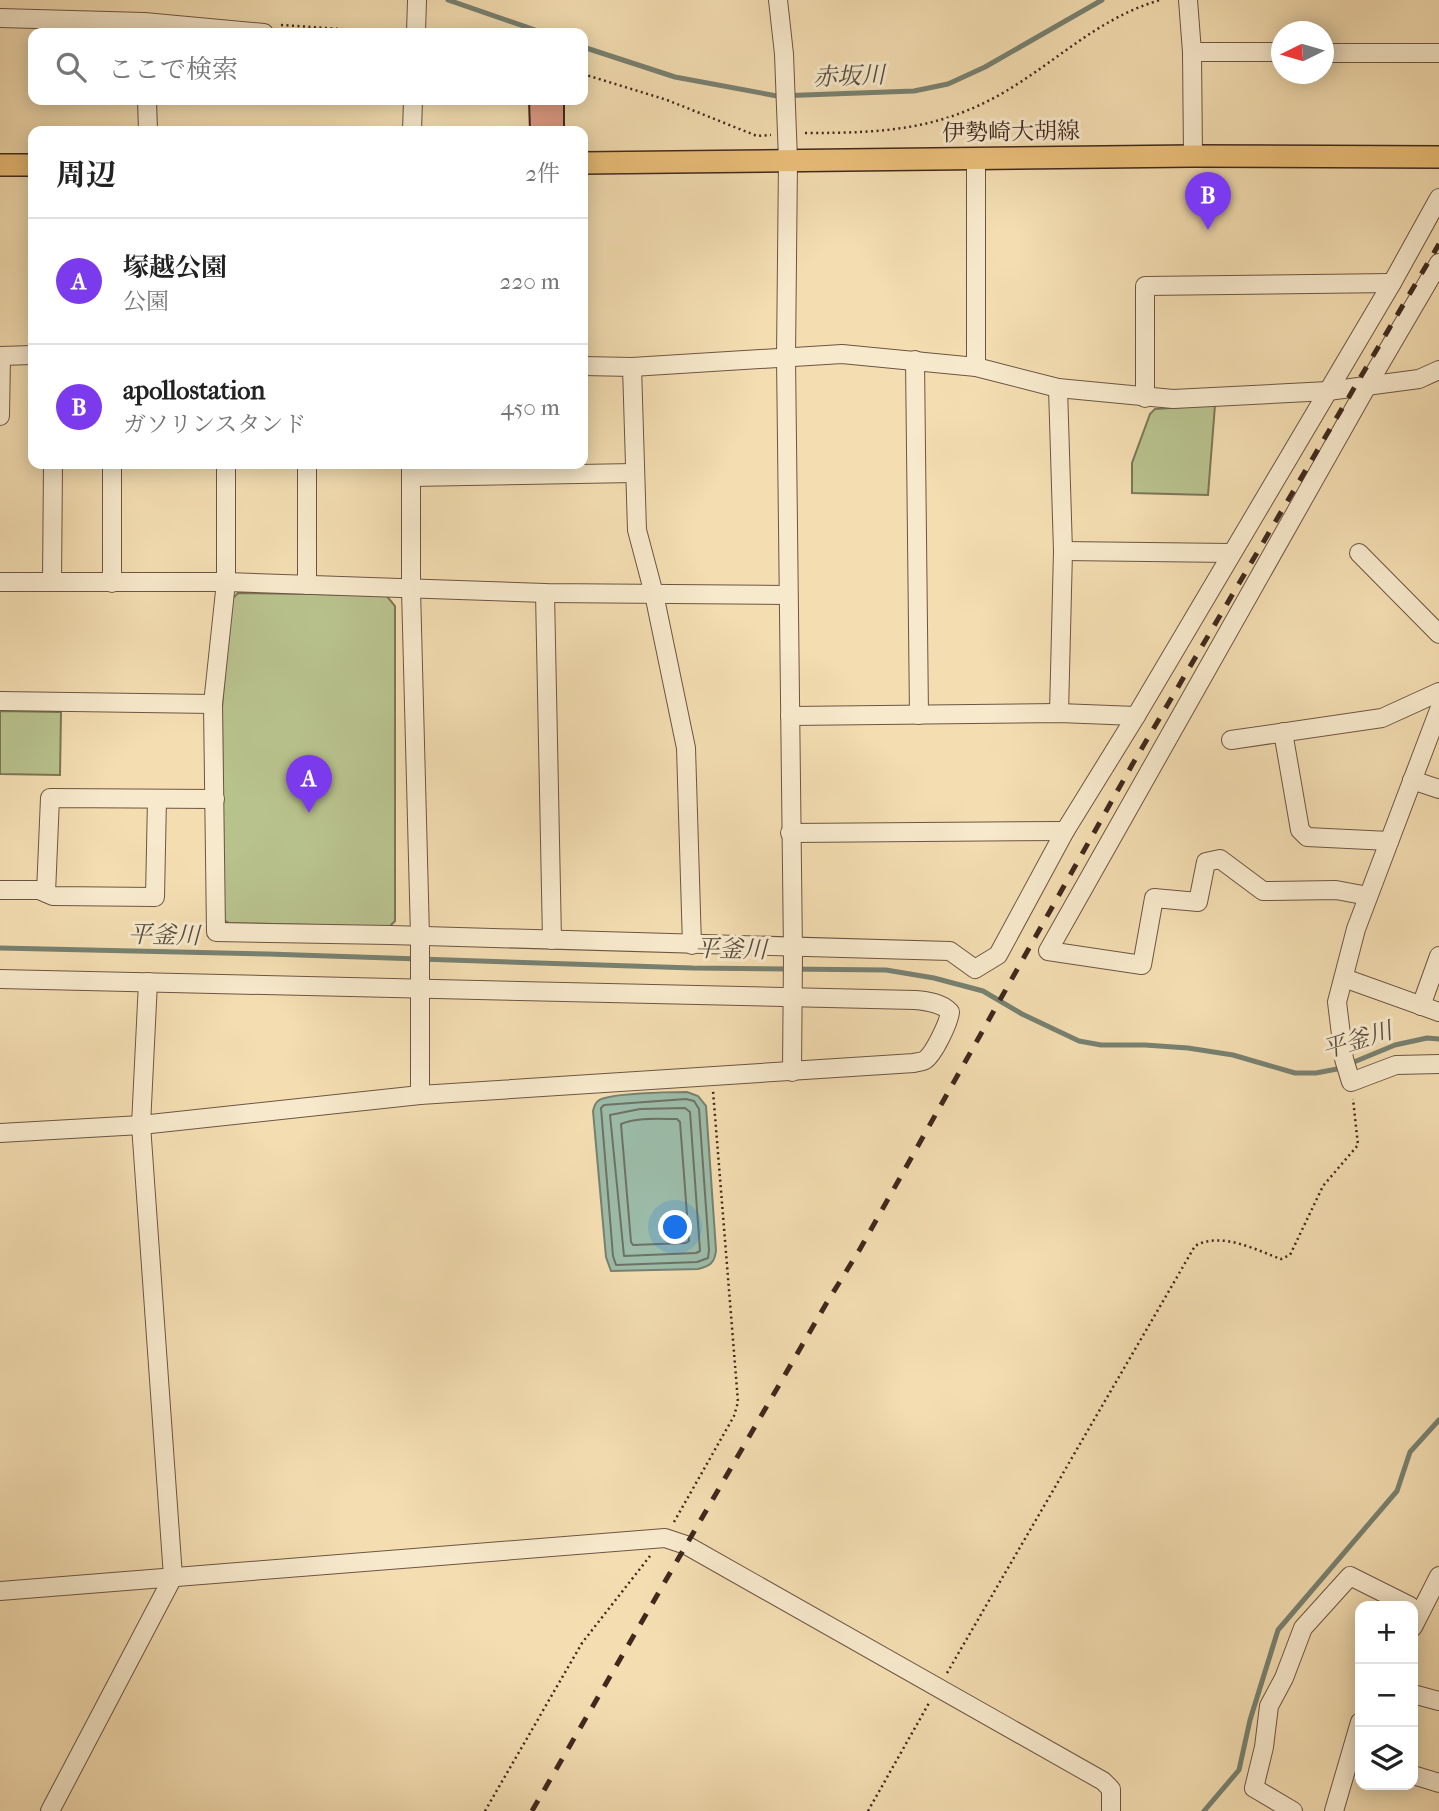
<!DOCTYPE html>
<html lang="ja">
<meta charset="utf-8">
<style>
:root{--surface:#fff;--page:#f2f2f2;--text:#222;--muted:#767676;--line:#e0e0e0;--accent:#7c3aed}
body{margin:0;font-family:"IM FELL French Canon","Noto Serif JP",serif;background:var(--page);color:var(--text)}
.controls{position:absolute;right:21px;bottom:21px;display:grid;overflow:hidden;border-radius:14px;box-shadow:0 4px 18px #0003}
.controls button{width:63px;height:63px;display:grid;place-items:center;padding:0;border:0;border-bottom:2px solid var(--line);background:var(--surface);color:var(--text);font:35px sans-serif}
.compass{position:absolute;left:1271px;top:21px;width:63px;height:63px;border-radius:50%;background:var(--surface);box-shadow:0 4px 18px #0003;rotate:265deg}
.you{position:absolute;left:676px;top:1228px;width:24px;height:24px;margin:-18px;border:5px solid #fff;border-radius:50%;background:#1a73e8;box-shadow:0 0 0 10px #1a73e833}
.badge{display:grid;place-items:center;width:46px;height:46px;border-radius:50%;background:var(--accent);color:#fff;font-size:23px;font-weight:700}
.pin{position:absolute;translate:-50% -58px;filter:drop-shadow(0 2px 4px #0008)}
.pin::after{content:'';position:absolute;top:37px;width:24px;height:21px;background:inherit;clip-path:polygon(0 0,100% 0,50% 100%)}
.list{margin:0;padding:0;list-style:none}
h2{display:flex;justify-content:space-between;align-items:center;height:91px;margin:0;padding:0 28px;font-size:30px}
h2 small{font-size:23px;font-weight:400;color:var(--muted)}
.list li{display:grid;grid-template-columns:46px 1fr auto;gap:21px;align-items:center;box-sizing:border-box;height:126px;padding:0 28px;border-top:2px solid var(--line)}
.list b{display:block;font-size:26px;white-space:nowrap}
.list p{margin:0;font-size:23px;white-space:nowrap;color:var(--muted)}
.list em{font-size:23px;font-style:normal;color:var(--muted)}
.icon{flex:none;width:38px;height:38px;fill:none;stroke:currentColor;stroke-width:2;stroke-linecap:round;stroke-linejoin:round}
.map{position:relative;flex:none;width:1439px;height:1811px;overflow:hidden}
.search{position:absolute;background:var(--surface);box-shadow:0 4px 18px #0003;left:28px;top:28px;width:560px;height:77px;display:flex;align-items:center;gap:18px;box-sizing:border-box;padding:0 24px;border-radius:14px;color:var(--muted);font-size:26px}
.panel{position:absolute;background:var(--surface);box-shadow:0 4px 18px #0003;left:28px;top:126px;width:560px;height:343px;border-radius:14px}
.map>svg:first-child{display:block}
</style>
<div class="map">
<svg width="1439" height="1811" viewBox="0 0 1439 1811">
<rect width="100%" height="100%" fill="#f3ddb1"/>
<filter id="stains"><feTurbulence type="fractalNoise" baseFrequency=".00286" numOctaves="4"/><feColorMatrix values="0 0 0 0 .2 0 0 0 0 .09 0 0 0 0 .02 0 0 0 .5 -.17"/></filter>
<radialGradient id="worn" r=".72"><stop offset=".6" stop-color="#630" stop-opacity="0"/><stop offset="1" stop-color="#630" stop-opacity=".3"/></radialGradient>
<g fill="#b8c28d" stroke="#7c7556" stroke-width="2">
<polygon points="1215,405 1208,495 1132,493 1132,463 1150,414 1155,409"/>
<polygon points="238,593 386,595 395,606 395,921 389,927 229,923 223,920 222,707 231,600"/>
<polygon points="0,711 61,712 60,775 0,774"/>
</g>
<path fill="#9cbca9" stroke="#778171" stroke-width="2" d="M687 1092 698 1096 706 1106 716 1250C715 1263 710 1266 698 1269L611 1271 606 1257 593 1111C594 1107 595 1103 598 1101 606 1093 672 1092 687 1092Z"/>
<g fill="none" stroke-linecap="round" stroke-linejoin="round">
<g stroke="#6e7264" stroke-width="2">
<polygon points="686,1099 694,1101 699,1109 709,1250 708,1258 697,1262 616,1265 613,1256 601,1108 604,1105"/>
<polygon points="685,1108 690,1112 700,1251 696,1253 624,1256 610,1115 640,1109"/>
<path d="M677 1119 680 1122 689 1241 686 1243 633 1245 631 1242 621 1124C636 1117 660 1119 677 1119Z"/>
</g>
<g stroke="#778171" stroke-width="5">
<polyline points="448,0 544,33"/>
<polyline points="583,47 675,77 777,96 914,91 948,84 985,67 1102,0"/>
<polyline points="0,948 268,954 693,968 886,970 934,978 983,991 1022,1014 1079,1041 1101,1045 1145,1045 1188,1048 1233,1055 1295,1073 1316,1073 1337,1069 1395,1045 1427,1038 1439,1039"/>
<polyline points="1204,1811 1239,1770 1250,1720 1278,1630 1397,1491 1410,1452 1439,1420"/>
</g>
</g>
<polygon fill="#df9c84" stroke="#40281e" stroke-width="2" points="529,100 564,100 564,131 530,131"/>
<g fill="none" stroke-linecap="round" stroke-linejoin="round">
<g stroke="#6d5543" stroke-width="20">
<g id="minor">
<polyline points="778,0 784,54 788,160 786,357 793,953 792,1072"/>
<polyline points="1188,0 1192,52 1193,156"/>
<polyline points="0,18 144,22 264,33"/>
<polyline points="416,33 417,0"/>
<polyline points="1192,52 1282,52"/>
<polyline points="1324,53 1439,53"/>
<polyline points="147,100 148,131"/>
<polyline points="412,131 413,100"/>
<polyline points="0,356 33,355"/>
<polyline points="915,360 919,715"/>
<polyline points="583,366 632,367 842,354 976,367 1058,388 1173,399 1328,391 1419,379 1439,370"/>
<polyline points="632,367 637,530 654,594 686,748 692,945"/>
<polyline points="976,367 976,160"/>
<polyline points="1058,388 1063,551 1059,713"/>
<polyline points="1145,398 1145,286 1392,283"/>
<polyline points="0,416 1,356"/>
<polyline points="226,464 226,582 213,704 216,932 390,935 950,951 975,969 998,955 1065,831 1136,716 1392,283 1439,198"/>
<polyline points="411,464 411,589 420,936 420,1095"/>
<polyline points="411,477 634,473"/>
<polyline points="1063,551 1231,553"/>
<polyline points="1359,553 1439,634"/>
<polyline points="0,582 226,582 545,593 788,595"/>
<polyline points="52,582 53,464"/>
<polyline points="112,583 112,464"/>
<polyline points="307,585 307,464"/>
<polyline points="545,593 552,940"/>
<polyline points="0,701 213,704"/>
<polyline points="1439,710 1356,929 1337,1002 1344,1059 1351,1082 1396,1065 1439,1064"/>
<polyline points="790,716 1059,713 1136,716"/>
<polyline points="1283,732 1300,830 1307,837 1389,841"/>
<polyline points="1231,740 1382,718 1439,692"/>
<polyline points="1412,780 1439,789"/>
<polyline points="790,833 1065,831"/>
<polyline points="0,890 39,890 53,896 155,897 157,799"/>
<polyline points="46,893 50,798 215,799"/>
<polyline points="1368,896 1336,890 1263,891 1220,859 1206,862 1198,902 1154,898 1142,965 1048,951 1367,386 1439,263"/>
<polyline points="1344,978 1439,1012"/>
<path d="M0 979 915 1000C927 1001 942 1003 950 1012 949 1022 934 1054 925 1060 922 1062 917 1062 914 1063L420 1095 141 1125 0 1133"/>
<polyline points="1421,1006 1439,956"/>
<polyline points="0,1591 665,1538 686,1545 1103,1781 1111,1789 1111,1811"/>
<polyline points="1413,1627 1439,1576"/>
<polyline points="1413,1694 1439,1701"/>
<polyline points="1413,1775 1439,1783"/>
<polyline points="50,1811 173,1577 141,1125 148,982"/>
<polyline points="1293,1811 1254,1788 1264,1747 1269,1706 1284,1678 1303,1628 1350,1576 1410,1606"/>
<polyline points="1334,1811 1360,1722"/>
</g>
</g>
<g stroke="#40281e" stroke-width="24">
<g id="major">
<polyline points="583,163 1193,156 1439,157"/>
<polyline points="0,165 33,165"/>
</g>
</g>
<g stroke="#40281e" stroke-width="2.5" stroke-dasharray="2 3.5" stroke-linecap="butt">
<polyline points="281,25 400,33"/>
<polyline points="583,74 667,100 757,136 771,135"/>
<path d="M805 133C888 133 947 130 1019 83 1067 52 1103 17 1160 0"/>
<polyline points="674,1522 734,1416 738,1402 713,1091"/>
<path d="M947 1673 1195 1246C1221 1231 1256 1250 1281 1259L1290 1255 1323 1186 1358 1145 1353 1099"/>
<polyline points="485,1811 582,1643 650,1556"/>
<polyline points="868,1811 929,1703"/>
</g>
<use href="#minor" stroke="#f7e9cc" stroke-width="18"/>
<use href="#major" stroke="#eabe78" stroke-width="21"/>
<polyline stroke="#40281e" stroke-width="5" stroke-dasharray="12 12" stroke-linecap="butt" points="532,1811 826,1304 860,1249 1132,765 1439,244"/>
</g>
<g text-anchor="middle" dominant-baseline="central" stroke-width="6" stroke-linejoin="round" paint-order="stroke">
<g font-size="23" fill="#40281e" stroke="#f7e9cc">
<text transform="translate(1011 132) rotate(-1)">伊勢崎大胡線</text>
</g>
<g font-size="24" font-style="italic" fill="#574d41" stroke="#f7e9cc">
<text transform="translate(849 76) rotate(-2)">赤坂川</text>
<text transform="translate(164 935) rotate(1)">平釜川</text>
<text transform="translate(731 949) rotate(1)">平釜川</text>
<text transform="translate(1357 1040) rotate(-17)">平釜川</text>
</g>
</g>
<rect width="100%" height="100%" filter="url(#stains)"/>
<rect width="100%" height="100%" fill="url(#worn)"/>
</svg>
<div class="controls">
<button>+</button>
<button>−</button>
<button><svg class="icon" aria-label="layers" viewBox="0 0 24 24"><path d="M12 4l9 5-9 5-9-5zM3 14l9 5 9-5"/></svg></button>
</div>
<svg class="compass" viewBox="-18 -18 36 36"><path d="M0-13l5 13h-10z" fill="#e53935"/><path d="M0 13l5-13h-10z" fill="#767676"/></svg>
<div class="you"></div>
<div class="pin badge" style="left:309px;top:813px">A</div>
<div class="pin badge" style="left:1208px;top:230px">B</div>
<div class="search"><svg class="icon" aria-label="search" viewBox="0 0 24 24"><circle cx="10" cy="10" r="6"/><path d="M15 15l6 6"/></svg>ここで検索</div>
<section class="panel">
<h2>周辺<small>2件</small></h2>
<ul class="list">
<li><span class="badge">A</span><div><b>塚越公園</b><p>公園</p></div><em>220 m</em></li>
<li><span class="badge">B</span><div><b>apollostation</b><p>ガソリンスタンド</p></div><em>450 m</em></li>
</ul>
</section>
</div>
